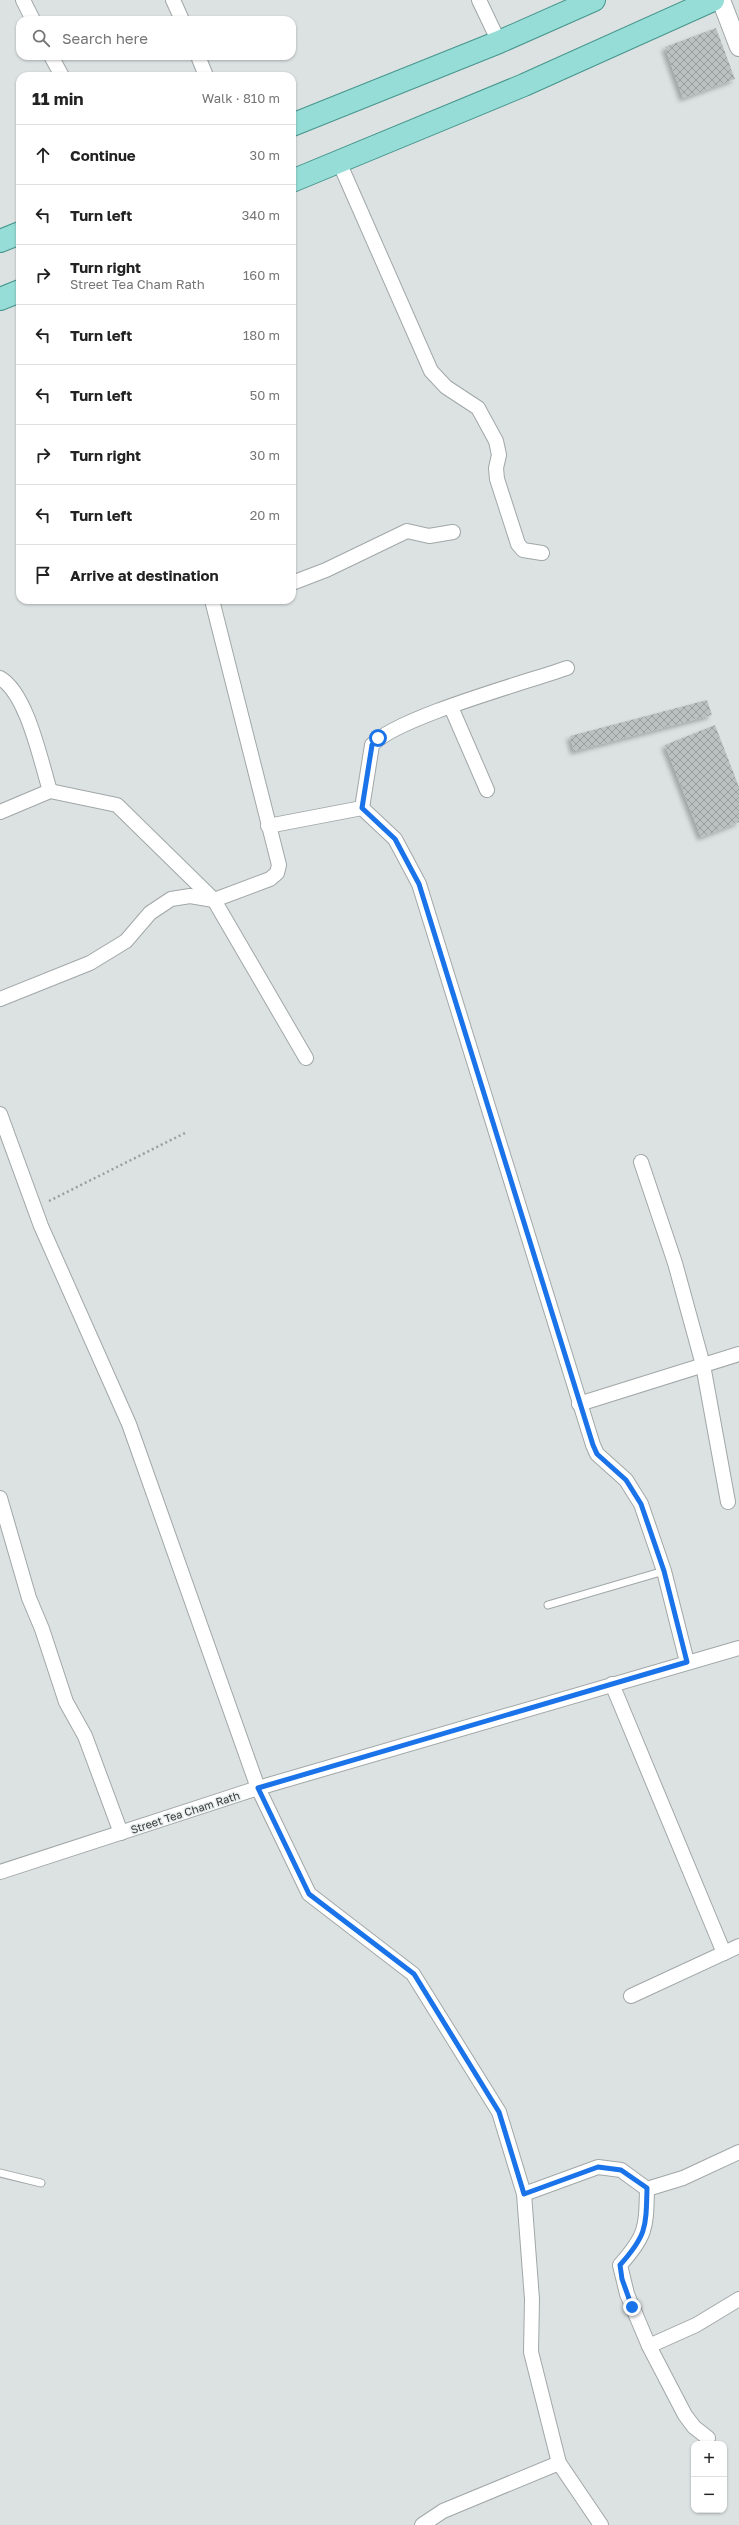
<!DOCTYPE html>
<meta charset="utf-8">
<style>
:root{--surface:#fff;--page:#f6f6f6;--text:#222;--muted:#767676;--line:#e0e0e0}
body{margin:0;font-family:"Golos Text",sans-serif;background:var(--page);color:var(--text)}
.controls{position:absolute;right:12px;bottom:12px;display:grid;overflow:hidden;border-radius:8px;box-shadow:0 1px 3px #0004}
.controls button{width:36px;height:36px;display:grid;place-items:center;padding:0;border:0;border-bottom:1px solid var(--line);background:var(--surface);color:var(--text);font:20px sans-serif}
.stop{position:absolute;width:12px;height:12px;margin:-9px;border:3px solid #1a73e8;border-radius:50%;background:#fff}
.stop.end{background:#1a73e8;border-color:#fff;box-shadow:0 1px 4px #0008}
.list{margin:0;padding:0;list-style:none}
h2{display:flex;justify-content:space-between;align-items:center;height:52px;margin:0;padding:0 16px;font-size:17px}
h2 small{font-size:13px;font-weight:400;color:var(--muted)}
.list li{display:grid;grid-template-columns:26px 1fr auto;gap:12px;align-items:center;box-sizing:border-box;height:60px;padding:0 16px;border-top:1px solid var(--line)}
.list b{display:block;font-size:15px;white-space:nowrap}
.list p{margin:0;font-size:13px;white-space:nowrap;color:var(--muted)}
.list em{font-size:13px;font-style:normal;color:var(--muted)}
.icon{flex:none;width:22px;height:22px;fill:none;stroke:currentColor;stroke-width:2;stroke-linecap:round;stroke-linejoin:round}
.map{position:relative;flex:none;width:739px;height:2525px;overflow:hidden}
.search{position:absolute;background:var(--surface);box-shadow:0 1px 3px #0004;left:16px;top:16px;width:280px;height:44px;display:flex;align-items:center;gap:10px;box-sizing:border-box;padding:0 14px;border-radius:12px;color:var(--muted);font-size:15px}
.panel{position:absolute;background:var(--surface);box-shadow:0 1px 3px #0004;left:16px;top:72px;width:280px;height:532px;border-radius:12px}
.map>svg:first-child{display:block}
</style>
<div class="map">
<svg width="739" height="2525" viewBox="0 0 739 2525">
<defs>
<pattern id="building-cross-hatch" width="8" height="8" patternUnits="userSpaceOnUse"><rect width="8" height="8" fill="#bac1c0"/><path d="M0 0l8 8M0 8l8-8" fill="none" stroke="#989e9d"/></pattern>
<filter id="shadow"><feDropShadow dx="-3.5" dy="3.5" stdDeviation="2" flood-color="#0004"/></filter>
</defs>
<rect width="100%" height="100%" fill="#dbe2e1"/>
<g fill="url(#building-cross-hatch)" filter="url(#shadow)">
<polygon points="716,28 735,79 683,98 665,47"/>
<polygon points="707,700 712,715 574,751 570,736"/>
<polygon points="715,725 739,787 739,822 701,837 665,745"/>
</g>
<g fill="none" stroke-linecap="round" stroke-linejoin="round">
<g stroke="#a1a7a7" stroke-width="9">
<g id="service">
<polyline points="548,1605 664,1571"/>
<polyline points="0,2173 41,2183"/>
</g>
</g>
<g stroke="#a1a7a7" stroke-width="16">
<g id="minor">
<polyline points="23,0 33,20"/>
<polyline points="173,0 182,20"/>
<polyline points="479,0 499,42"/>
<polyline points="51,56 62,76"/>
<polyline points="198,56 206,76"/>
<polyline points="339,162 431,371 446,387 478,408 496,441 499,455 496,468 497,479 518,544 523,550 542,553"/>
<polyline points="292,583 326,570 407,531 429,536 453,532"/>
<path d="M0 678C27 693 41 762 50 791"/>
<polyline points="451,707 487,790"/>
<polyline points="362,808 395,839 419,884 593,1445 597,1454 626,1480 641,1504 664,1571 687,1662"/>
<path d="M362 808 372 745C395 718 527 682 567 668"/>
<polyline points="0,812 50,791 117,805 214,900 306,1058"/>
<polyline points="268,826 362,808"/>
<polyline points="0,999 90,963 126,941 150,913 171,899 190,896 214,900 270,879 277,873 279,865 212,600"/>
<polyline points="0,1114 41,1226 129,1424 258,1788 309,1894 413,1974 499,2112 524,2194 532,2299 531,2352 559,2463 601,2525"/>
<polyline points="641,1162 675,1263 703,1365 728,1502"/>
<polyline points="579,1404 739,1354"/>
<polyline points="0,1498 29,1598 42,1629 66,1702 85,1736 121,1833"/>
<polyline points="612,1684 724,1953"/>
<polyline points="0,1872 258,1788 739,1648"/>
<polyline points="631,1996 739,1946"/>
<polyline points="647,2189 683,2178 739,2152"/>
<path d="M524 2194 598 2167 621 2170 647 2189C646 2227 647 2235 620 2265L627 2294 649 2346 685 2415 694 2427 708 2438"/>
<polyline points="649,2346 696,2325 739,2299"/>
<polyline points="422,2525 443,2511 559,2463"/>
</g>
</g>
<g stroke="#a1a7a7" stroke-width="20">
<polyline id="tertiary" points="721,0 739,47"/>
</g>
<g stroke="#46958d" stroke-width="24">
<g id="primary">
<polyline points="292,125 499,42 594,0"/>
<polyline points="292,181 524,85 713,0"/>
<polyline points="0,241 20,233"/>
<polyline points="0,299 20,291"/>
</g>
</g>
<polyline stroke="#9a9f9e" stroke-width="2.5" stroke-dasharray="2 3" stroke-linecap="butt" points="49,1201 185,1133"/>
<use href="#service" stroke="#fff" stroke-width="7"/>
<use href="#minor" stroke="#fff" stroke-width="14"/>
<use href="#tertiary" stroke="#fff" stroke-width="18"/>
<use href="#primary" stroke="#95ddd6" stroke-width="22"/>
</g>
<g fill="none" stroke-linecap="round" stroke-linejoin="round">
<path stroke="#1a73e8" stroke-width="5" d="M378 738 372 745 362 808 395 839 419 884 593 1445 597 1454 626 1480 641 1504 664 1571 687 1662 258 1788 309 1894 414 1974 499 2112 524 2194 598 2167 621 2170 647 2188C646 2227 647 2235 620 2265L622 2279 632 2307"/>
</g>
<g text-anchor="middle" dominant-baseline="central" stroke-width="3" stroke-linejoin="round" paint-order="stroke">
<g font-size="11" fill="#363938" stroke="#e8efee">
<text transform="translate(185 1812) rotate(-18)">Street Tea Cham Rath</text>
</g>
</g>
</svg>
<div class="controls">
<button>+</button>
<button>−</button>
</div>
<div class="stop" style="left:378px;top:738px"></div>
<div class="stop end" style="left:632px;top:2307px"></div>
<div class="search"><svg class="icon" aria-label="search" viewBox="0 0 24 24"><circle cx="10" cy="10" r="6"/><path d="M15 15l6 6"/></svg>Search here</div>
<section class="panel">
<h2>11 min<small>Walk · 810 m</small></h2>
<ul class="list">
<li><svg class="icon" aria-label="ahead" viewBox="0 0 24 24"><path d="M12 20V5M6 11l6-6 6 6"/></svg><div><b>Continue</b></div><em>30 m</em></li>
<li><svg class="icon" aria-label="left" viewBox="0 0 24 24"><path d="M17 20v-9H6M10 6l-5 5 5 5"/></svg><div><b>Turn left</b></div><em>340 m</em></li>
<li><svg class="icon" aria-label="right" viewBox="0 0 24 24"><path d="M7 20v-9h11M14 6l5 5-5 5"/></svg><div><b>Turn right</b><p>Street Tea Cham Rath</p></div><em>160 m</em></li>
<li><svg class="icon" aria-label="left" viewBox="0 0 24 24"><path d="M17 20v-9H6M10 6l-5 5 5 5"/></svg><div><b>Turn left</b></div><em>180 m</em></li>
<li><svg class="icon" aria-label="left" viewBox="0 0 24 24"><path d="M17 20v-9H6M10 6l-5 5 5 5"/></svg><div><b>Turn left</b></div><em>50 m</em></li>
<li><svg class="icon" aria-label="right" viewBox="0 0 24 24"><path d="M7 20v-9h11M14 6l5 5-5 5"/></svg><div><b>Turn right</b></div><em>30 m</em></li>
<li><svg class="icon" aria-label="left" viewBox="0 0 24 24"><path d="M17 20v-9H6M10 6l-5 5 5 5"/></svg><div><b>Turn left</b></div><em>20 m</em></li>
<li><svg class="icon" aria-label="arrive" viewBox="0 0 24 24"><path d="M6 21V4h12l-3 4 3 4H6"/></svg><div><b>Arrive at destination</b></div></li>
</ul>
</section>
</div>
